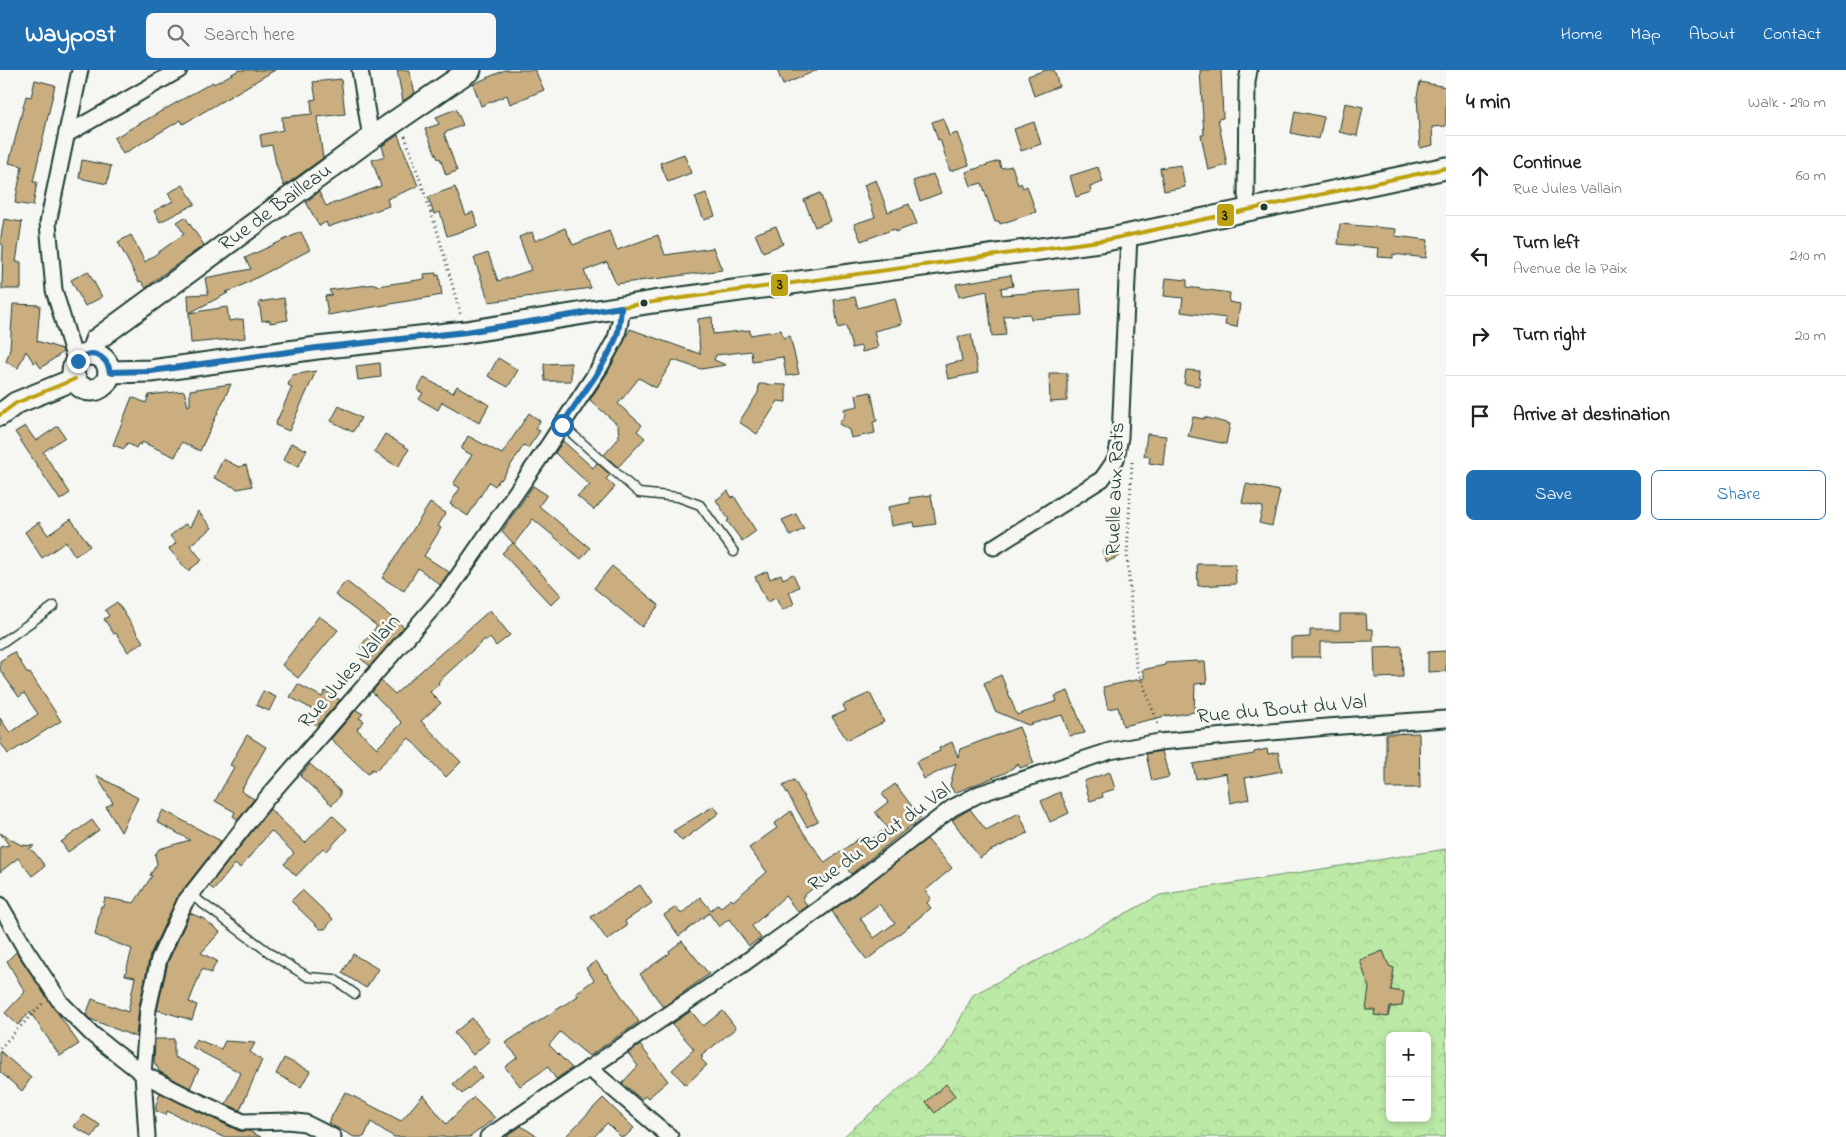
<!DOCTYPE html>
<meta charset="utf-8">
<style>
:root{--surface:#fff;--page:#f6f6f6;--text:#202124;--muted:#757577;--line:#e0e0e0;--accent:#1f6fb2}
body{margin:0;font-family:"Indie Flower",sans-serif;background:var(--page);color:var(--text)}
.controls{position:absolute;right:15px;bottom:15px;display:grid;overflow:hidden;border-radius:8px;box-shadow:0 2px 8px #0003}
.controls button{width:45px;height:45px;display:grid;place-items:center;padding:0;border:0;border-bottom:1px solid var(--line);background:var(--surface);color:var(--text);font:25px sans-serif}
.stop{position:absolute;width:15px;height:15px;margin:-11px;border:4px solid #1f6fb2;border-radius:50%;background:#fff}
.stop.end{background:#1f6fb2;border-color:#fff;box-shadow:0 1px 5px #0008}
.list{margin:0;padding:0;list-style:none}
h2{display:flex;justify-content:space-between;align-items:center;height:65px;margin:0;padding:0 20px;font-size:21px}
h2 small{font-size:16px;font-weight:400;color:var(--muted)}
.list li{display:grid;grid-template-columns:32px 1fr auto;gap:15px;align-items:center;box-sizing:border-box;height:80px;padding:0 20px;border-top:1px solid var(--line)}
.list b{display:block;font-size:19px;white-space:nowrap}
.list p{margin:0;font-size:16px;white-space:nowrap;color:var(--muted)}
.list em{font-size:16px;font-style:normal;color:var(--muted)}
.actions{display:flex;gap:10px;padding:15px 20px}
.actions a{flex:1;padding:11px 0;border:1px solid var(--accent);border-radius:8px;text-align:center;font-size:18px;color:var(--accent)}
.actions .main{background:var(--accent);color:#fff}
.icon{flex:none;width:28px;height:28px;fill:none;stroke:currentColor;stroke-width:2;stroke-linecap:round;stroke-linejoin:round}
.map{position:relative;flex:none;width:1446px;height:1067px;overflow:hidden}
header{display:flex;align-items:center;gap:30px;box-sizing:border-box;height:70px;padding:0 25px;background:var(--accent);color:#fff}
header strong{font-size:24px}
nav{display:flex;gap:28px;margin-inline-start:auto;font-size:18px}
.search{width:350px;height:45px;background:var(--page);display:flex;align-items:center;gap:12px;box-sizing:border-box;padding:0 18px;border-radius:8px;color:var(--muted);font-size:19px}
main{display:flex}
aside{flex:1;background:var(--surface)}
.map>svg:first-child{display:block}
</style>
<header>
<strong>Waypost</strong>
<div class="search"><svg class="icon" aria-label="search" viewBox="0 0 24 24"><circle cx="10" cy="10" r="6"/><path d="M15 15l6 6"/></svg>Search here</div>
<nav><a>Home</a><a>Map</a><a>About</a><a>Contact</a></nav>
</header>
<main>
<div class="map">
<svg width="1446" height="1067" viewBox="0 0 1446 1067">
<defs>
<pattern id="forest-crowns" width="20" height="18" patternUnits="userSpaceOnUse" patternTransform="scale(1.25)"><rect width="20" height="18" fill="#bce9a6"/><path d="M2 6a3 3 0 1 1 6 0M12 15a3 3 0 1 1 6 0" fill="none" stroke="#a1c990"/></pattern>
</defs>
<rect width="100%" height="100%" fill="#f6f6f2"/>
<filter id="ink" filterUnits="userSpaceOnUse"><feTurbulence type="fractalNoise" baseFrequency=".02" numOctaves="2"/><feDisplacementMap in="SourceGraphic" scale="10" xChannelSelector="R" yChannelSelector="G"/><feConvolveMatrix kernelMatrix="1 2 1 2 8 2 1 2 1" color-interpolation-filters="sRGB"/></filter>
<g filter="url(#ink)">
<path fill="url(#forest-crowns)" stroke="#6e936d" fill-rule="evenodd" d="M1446 779V1067H843L943 981 973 925 1160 825ZM1390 966H1427V1048H1390Z"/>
<g fill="#caae80" stroke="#1f3d34" fill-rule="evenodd">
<polygon points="239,0 275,0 183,54 181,50 123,84 114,68 213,12 214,14"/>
<polygon points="397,0 409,0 415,23 403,31"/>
<polygon points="505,0 535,0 544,20 510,34 507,25 481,36 473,14"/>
<polygon points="777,0 817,0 783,15"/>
<polygon points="1046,0 1054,0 1059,16 1034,26 1028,6"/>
<polygon points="1200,0 1221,0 1223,48 1218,49 1227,95 1208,100 1201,65 1204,65"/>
<polygon points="341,9 345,44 317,47 323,88 284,116 276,94 272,75 262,77 260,65 283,60 282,47 312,44 311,30 316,29 313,12"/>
<polygon points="35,10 55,15 33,112 37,112 33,136 15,133 22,96 9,93 26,26 31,27"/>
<polygon points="1420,12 1446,17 1446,56 1432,57 1433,75 1420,78 1417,26"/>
<polygon points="1345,33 1363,37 1357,66 1339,62"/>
<polygon points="456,39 463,55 444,63 457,101 446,105 440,88 438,89 425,59 439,54 436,47"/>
<polygon points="1295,41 1324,47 1319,69 1291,63"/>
<polygon points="943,48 949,66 957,63 969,95 950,101 940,69 938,70 932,52"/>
<polygon points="1034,52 1041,74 1021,81 1014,59"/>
<polygon points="398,65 418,116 387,129 389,136 328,157 326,152 319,156 306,132 319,122 326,136 381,116 372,90 385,86 382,76"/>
<polygon points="684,84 691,103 668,112 660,93"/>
<polygon points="82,90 111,96 107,114 79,108"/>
<polygon points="999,91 1001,98 1012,96 1018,115 1021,113 1023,118 1027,116 1036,142 1000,154 999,151 995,152 982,113 971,116 966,102"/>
<polygon points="1181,95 1185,117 1164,121 1160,98"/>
<polygon points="1098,97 1103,112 1090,117 1091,122 1076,127 1070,106"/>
<polygon points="933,104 941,123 920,131 913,111"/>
<polygon points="876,110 888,142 909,134 917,154 895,162 894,159 861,171 854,154 875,147 864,115"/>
<polygon points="183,115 195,134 160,152 154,141 173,131 168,123"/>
<polygon points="455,117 466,145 473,142 478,156 447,166 440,142 434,144 428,127"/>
<polygon points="706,123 715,146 704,150 695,127"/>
<polygon points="820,123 830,151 815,157 804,130"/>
<polygon points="185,147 204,175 155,210 146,218 141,211 139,212 118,172 131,165 145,192 184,164 177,152"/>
<polygon points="4,149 22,152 16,192 21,192 21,219 2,219 3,175 0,173"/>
<polygon points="1340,154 1396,159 1395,166 1428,170 1426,188 1393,184 1393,188 1378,187 1379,178 1338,174"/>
<polygon points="776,156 783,174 763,182 755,164"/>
<polygon points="565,158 573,175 609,161 617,180 658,165 665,185 713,178 722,200 616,214 607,192 584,201 591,218 489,232 474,188 488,183 498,211 531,200 519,167 532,162 535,171"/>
<polygon points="301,162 310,180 233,220 225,222 228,223 189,243 188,225 208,224 205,208 251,199 245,188"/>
<polygon points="88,201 102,227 85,236 71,210"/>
<polygon points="436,203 436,206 439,205 442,225 328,245 325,226 332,225 329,220 376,214 377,216 425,209 424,204"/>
<polygon points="1011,205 1013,216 1001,218 1002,225 1080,219 1082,245 1031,249 1030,244 1004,246 1006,265 992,266 987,221 959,227 956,214"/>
<polygon points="1166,208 1187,210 1187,217 1230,223 1229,232 1240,234 1237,257 1225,255 1226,248 1181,242 1183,228 1164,226"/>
<polygon points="855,227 858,238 895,228 902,254 874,261 878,278 862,282 861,276 852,278 846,256 838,258 834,230"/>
<polygon points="284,228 288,250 270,253 270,250 262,251 259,232"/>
<polygon points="13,234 40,235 37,271 62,279 63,282 41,298 36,291 34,293 26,281 18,298 6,292 10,279"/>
<polygon points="227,237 229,251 243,249 245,268 191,273 189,243"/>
<polygon points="712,247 713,264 750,260 750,265 781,260 783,268 790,266 799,304 786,306 783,287 752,291 751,281 716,285 714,290 726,295 701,299 673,290 656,318 639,308 618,334 642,355 637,361 645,368 618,397 604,385 619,368 618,355 590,330 608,302 630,259 700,284 698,249"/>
<polygon points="971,264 978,303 948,309 945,295 962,291 958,267"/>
<polygon points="498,288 518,300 508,317 488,306"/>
<polygon points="380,293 381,307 358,310 356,296"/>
<polygon points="571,293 571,311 545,311 544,294"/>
<polygon points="1186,300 1200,301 1199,316 1184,314"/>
<polygon points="316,301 289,361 275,355 292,317 288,315 292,305"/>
<polygon points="1049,303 1067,303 1067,331 1050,332"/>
<polygon points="424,308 453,323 457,316 489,335 479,353 442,332 438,340 419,329 423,323 417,320"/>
<polygon points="231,314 200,381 182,372 175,387 142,372 141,375 138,374 136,378 127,373 124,379 113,375 132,327 146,333 149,325 184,321 188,336 190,335 190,320"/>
<polygon points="759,314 786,315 786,332 778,331 757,364 739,352 758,323"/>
<polygon points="871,322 877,351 873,352 875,363 851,368 849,360 839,354 845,345 844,339 858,336 856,325"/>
<polygon points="339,336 361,348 353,362 331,351"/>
<polygon points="529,343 540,351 535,359 540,361 528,378 524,375 501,410 500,409 495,416 489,412 468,446 450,434 460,418 453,414 472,385 461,379 468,366 502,384"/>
<polygon points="1193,347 1204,349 1204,347 1230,354 1226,374 1188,366"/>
<polygon points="25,356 36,371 58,356 65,367 43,382 70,423 60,430 15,362"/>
<polygon points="385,364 409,379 398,397 374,382"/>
<polygon points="1147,364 1166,366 1163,395 1149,393 1150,387 1144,386"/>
<polygon points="563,371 593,398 597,393 610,405 606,409 615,417 594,440 577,426 590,415 555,383"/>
<polygon points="291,373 307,380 298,397 283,390"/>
<polygon points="223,389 239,397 246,395 252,416 238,419 214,408"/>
<polygon points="1246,414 1280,421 1272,456 1259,453 1263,437 1242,433"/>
<polygon points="533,416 547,425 539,436 590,478 581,489 533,449 514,474 502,461"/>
<polygon points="728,421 732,428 734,426 756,461 742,471 727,451 729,450 716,430"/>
<polygon points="931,425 936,454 915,457 914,452 891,456 888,437 910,433 909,428"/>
<polygon points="430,433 446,443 438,456 441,458 424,486 449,502 440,515 418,498 404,521 382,508"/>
<polygon points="198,441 212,458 190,475 202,490 188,501 169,479 176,473 170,466 185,454 190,457"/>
<polygon points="796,444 804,459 790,466 782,450"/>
<polygon points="71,449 90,476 75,486 66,472 42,488 25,462 39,452 48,465"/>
<polygon points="513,473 561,525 551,535 502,483"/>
<polygon points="1116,475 1120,486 1107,492 1102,481"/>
<polygon points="1197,494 1235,494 1236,514 1198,516"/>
<polygon points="612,496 659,535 642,557 594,518"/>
<polygon points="767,501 770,509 781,504 783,509 793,504 799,517 789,522 794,534 782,540 776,528 767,532 755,507"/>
<polygon points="346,511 404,557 370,596 361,589 366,582 360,577 377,556 335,525"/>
<polygon points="117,532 143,572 128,582 116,563 114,564 104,549 109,546 105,540"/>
<polygon points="490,540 510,565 496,576 490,568 486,571 485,569 438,612 439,614 430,622 441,633 421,651 461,692 446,707 409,668 375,701 372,699 368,704 331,669 356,640 363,644 359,648 364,651 357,659 377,678 402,653 372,622 381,611 395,624"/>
<polygon points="1340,544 1366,544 1367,559 1373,559 1373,571 1320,572 1320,587 1291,587 1291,568 1310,567 1310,560 1340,560"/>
<polygon points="319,546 338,560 298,608 282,595"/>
<polygon points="1402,576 1403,607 1375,608 1374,577"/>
<polygon points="1446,581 1446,601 1428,602 1428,582"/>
<polygon points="14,582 28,604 30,603 61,651 8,684 0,672 0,648 10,663 38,644 24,623 19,627 0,600 0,591"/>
<polygon points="1197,591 1198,592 1205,592 1207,613 1195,614 1194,642 1170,646 1170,645 1123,656 1118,637 1108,639 1103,617 1145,608 1142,600 1165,595 1165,593"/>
<polygon points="1001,605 1017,645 1057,631 1055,626 1068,621 1085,663 1070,666 1062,645 1028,655 995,641 984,613"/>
<polygon points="298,614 322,627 325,621 340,630 317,656 312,651 319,643 290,627"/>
<polygon points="263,621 276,627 269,641 256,635"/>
<polygon points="870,623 884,652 847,670 832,647 846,641 843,635"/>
<polygon points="1019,657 1034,693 1020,698 1018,694 1005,703 954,723 950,715 956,693 924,709 916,692 940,681 939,678 952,672 958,687 960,679"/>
<polygon points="1419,663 1420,718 1386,718 1386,664"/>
<polygon points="247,665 266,677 241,721 254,729 238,750 233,746 235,742 215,731 234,697 230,695"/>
<polygon points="1267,679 1268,684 1278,682 1282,701 1245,708 1249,729 1230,733 1226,703 1196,709 1193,694 1254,684 1254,682"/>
<polygon points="1162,681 1169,707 1152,711 1146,684"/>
<polygon points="310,694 340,721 340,726 332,735 300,706"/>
<polygon points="1110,702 1115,719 1102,723 1103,727 1090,731 1084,711"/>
<polygon points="96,705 138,728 121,762 106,737 113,733"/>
<polygon points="794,710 818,751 807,757 783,716"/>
<polygon points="895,714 921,748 851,804 844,794 802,827 807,836 798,842 785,826 752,856 761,868 749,876 729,849 719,857 709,843 679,866 664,845 676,837 681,844 700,827 711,840 718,834 721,837 731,829 733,831 767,802 749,778 777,758 774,754 791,741 796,752 825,793 861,767 866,774 887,757 875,742 888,732 882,724"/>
<polygon points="1060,722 1069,743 1050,752 1041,731"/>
<polygon points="714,736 719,743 682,771 673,761"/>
<polygon points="270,739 305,773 332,745 347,759 327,781 323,778 296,806 284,794 294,783 271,761 240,798 235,794 214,820 209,816"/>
<polygon points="970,739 986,760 1019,743 1028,763 990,781 980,788 952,750"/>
<polygon points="163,740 221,771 178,826 150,885 139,937 136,967 90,949 86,945 92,929 128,942 135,907 125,905 132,879 95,865 101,836 103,836 105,828 134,833 152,806 150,805 157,794 155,785 159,779 190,770 157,752"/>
<polygon points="92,750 99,760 68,782 61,772"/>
<polygon points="0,763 21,775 34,776 29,779 34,782 45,796 32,806 18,788 0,802 0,777 9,775"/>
<path d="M927 769 952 798 925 821 931 828 927 833 931 838 867 890 838 851 832 841ZM879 834 895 853 874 868 860 848Z"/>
<polygon points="640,815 652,833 625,851 627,856 607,870 591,847"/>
<polygon points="302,820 333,849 325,859 320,859 291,831"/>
<polygon points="190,843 204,849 220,862 201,883 217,891 211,903 202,899 189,932 197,935 192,950 157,940 168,892"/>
<polygon points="682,871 709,904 663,937 640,904 670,883 669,881"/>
<polygon points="1383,881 1389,896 1394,898 1391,920 1404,922 1402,936 1390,937 1388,947 1374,945 1375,940 1366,940 1369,918 1360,890"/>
<polygon points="16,882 79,974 60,986 30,942 18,955 5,943 25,922 7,891"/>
<polygon points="353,884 378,899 366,918 342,903"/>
<polygon points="596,891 605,904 606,903 639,952 589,986 560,962 549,975 572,998 556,1009 548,997 520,1016 505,997 518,987 505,973 578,926 576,923 594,910 586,898"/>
<polygon points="691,941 703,956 723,941 736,958 701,986 703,987 701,989 707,995 686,1015 672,1000 694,979 672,954"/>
<polygon points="472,948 490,970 473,985 454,963"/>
<polygon points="155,969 174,969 174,987 199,999 190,1018 160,1002 154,992"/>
<polygon points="196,969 221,979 225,971 255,973 250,982 262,990 240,1040 226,1034 241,1003 192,977"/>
<polygon points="640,975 668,1011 648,1028 646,1026 641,1029 622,1013 638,996 628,983"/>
<polygon points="0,981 31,1008 22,1021 0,1002"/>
<polygon points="284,988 310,1001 301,1017 276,1004"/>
<polygon points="473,996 482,1007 462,1024 453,1014"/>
<polygon points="946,1014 955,1026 935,1043 926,1032"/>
<polygon points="345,1022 401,1051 423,1025 446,1054 474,1027 495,1048 470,1067 394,1067 371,1052 364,1067 354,1067 328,1053"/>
<polygon points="160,1023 239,1061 249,1061 261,1067 223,1067 167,1041 166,1045 156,1041 156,1035"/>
<polygon points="603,1028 634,1058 625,1067 621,1067 607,1053 594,1067 565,1067"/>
<polygon points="84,1045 100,1055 92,1067 73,1056"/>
<polygon points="521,1056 538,1067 506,1067"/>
</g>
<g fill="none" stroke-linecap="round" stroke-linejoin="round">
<g stroke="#1f3d34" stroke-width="11">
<g id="lane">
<polyline points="562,355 639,423 678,427 700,435 734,482"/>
<polyline points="0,574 54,536"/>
<polyline points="191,825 274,886 308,907 334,909 355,924"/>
</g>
</g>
<g stroke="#1f3d34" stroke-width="19">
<g id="street">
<polyline points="360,0 371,68"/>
<polyline points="1249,0 1247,12 1246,125 1249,140"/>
<polyline points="67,64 179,0"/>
<polyline points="78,291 73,283 54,220 48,153 80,0"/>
<polyline points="994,477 1102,409 1116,389 1120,367 1129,165"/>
<polyline points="0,835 26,880 61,933 93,965 143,1004 184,1025 243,1052 288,1051 305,1053 333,1067"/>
<polyline points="589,998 670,1067"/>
<polyline points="147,1067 143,1004 148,939 159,889 185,832 266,729 450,518 548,376 600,297 616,268 620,252 621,237"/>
<polyline points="488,1067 743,894 862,808 952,738 979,724 1110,681 1159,672 1327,657 1446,649"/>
</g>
</g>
<g stroke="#1f3d34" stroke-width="25">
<g id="secondary">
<path id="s1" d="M91 284 96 270 371 68 470 0"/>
<circle cx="91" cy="302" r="18"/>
<polyline points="109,302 151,301 317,278 466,262 653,232 1106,170 1446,98"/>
<polyline points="0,345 16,333 75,309"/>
</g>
</g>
<g stroke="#1f3d34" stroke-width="3" stroke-dasharray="1 4" stroke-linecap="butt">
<polyline points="405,66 437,160 461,246"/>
<polyline points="1132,392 1127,485 1136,595 1159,657"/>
<polyline points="0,978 43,933"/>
</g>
<use href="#lane" stroke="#f6f6f2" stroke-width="8"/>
<use href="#street" stroke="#f6f6f2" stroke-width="15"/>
<use href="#secondary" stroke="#f6f6f2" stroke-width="21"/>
<g stroke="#f6f6f2" stroke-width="8">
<g id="bus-1">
<polyline points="109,302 151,301 317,278 466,262 653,232 1106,170 1446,98"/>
<polyline points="0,345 16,333 75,309"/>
</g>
</g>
<use href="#bus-1" stroke="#bca110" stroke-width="4"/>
</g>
</g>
<g fill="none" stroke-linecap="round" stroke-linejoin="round" filter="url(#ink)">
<path stroke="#1f6fb2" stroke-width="6" d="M78 291C90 278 107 285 110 302L151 301 317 278 466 262 621 237C620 248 620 258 616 268 604 298 579 328 562 355"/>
</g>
<g fill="#1f3d34" stroke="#f6f6f2" stroke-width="2">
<circle cx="1264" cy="137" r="4.5"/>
<circle cx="644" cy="233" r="4.5"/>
</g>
<g text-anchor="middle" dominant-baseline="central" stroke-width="5" stroke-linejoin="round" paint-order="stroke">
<g font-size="21" fill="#1f3d34" stroke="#f6f6f2">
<text stroke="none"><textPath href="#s1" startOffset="238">Rue de Bailleau</textPath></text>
<text transform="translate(1116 419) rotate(-88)">Ruelle aux Rats</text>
<text transform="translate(350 602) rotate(-49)">Rue Jules Vallain</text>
<text transform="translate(1282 640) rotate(-5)">Rue du Bout du Val</text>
<text transform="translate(880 768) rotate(-36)">Rue du Bout du Val</text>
</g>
</g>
<g stroke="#f6f6f2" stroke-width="2">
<rect x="1216" y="133" width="19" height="24" rx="5" fill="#bca110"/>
<rect x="770" y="203" width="19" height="24" rx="5" fill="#bca110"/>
</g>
<g font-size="14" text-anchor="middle" font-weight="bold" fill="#111">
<text x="1225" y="150">3</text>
<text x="780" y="219">3</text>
</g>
</svg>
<div class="controls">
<button>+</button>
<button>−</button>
</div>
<div class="stop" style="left:562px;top:355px"></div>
<div class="stop end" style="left:78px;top:291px"></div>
</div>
<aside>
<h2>4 min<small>Walk · 290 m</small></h2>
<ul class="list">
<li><svg class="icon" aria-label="ahead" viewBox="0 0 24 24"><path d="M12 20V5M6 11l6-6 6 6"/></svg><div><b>Continue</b><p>Rue Jules Vallain</p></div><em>60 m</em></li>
<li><svg class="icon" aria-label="left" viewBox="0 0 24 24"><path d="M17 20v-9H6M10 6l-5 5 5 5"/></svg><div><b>Turn left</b><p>Avenue de la Paix</p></div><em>210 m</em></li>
<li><svg class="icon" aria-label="right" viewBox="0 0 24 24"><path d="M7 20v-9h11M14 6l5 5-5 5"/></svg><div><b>Turn right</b></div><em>20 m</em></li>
<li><svg class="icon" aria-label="arrive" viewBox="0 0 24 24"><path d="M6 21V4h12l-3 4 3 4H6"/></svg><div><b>Arrive at destination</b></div></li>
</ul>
<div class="actions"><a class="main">Save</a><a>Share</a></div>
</aside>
</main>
